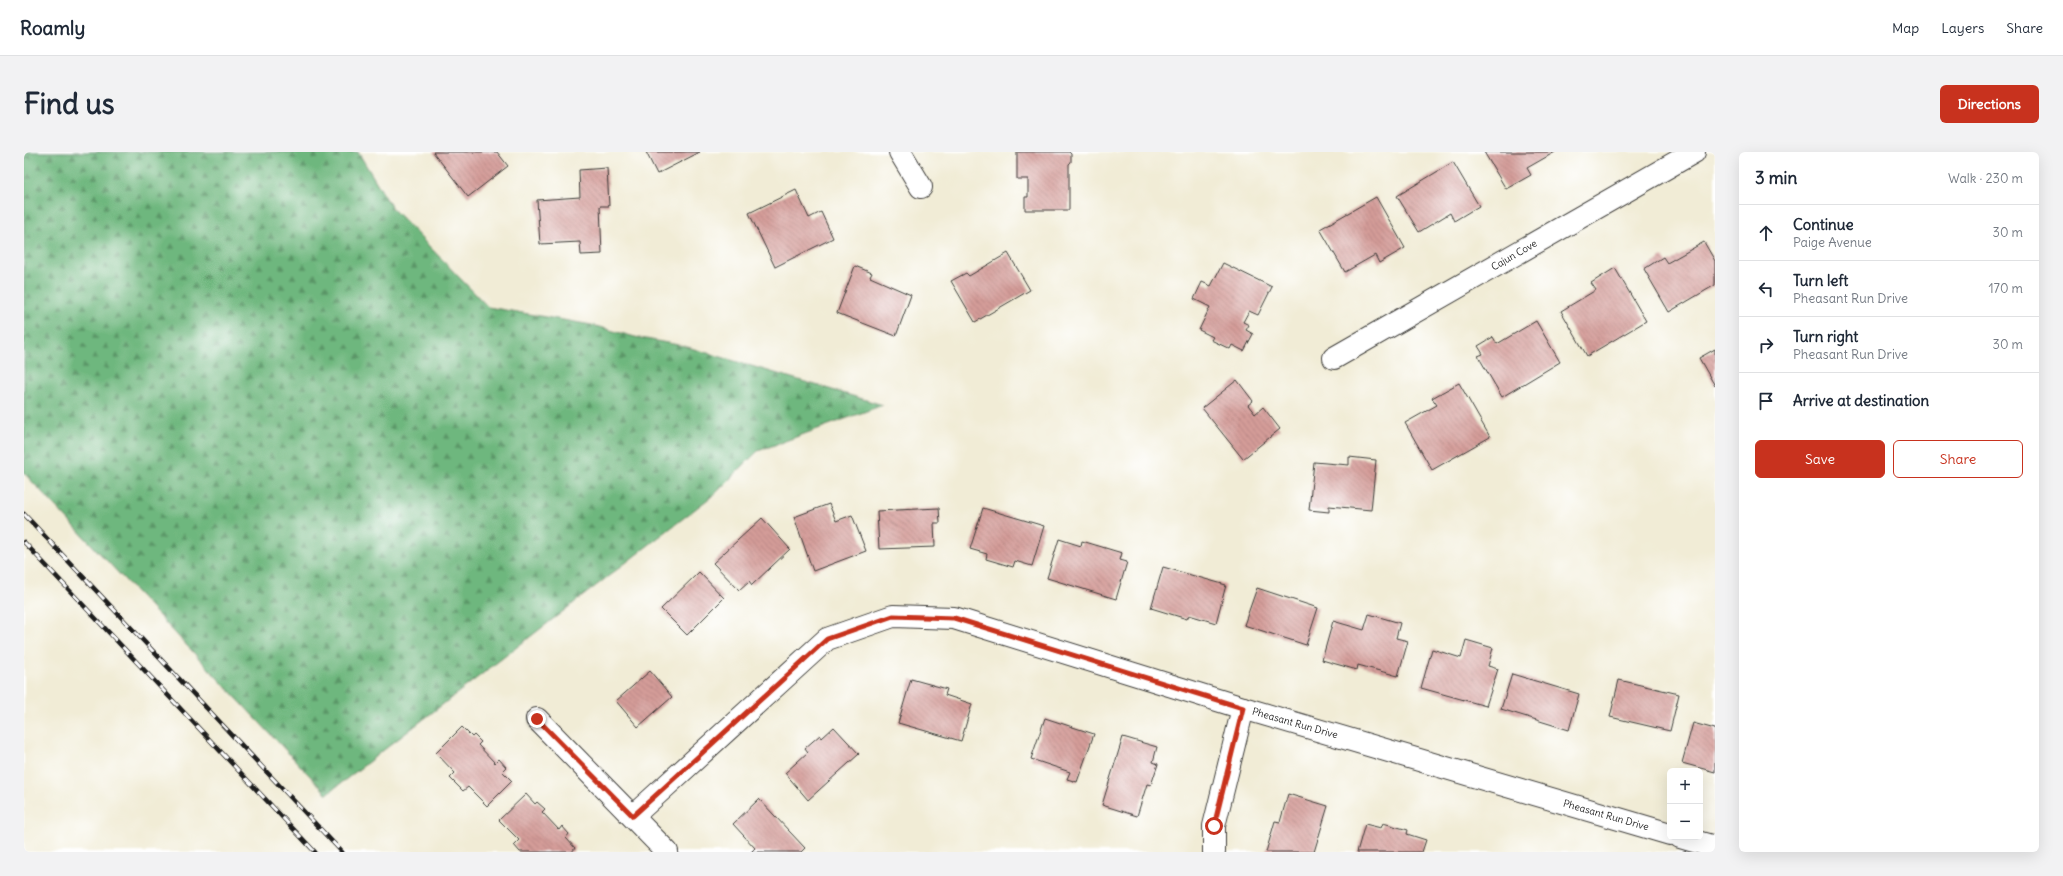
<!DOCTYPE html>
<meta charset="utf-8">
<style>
:root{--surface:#fff;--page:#f2f2f3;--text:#1f2937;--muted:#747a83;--line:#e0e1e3;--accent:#c8321e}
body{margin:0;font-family:Delius,sans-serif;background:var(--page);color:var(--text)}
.controls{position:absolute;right:12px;bottom:12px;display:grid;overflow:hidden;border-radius:6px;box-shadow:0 4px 16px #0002}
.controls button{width:36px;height:36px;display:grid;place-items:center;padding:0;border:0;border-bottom:1px solid var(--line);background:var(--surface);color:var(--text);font:20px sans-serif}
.stop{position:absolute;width:12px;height:12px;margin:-9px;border:3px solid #c8321e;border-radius:50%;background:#fff}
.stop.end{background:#c8321e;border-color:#fff;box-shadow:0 1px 4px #0008}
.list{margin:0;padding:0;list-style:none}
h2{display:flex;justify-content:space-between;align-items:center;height:52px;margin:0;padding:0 16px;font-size:17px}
h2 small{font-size:13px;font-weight:400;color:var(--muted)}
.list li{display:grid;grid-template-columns:26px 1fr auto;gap:12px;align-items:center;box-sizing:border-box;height:56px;padding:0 16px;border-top:1px solid var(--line)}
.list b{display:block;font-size:15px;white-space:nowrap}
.list p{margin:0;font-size:13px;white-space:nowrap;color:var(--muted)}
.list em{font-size:13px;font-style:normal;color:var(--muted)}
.actions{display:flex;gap:8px;padding:12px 16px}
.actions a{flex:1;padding:9px 0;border:1px solid var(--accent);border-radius:6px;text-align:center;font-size:14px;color:var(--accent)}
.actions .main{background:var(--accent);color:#fff}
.icon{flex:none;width:22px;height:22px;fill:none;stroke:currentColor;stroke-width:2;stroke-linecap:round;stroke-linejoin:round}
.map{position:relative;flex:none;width:1691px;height:700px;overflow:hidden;border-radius:6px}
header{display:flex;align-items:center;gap:24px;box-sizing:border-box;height:56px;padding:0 20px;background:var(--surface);border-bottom:1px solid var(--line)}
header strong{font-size:19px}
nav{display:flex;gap:22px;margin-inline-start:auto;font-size:14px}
.intro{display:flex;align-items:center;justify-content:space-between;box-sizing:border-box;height:96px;padding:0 24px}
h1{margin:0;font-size:28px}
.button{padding:10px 18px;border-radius:6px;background:var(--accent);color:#fff;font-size:14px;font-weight:700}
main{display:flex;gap:24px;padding:0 24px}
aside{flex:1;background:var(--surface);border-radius:6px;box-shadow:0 4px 16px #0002}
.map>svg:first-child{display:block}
</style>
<header>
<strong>Roamly</strong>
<nav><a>Map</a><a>Layers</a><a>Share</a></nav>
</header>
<div class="intro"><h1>Find us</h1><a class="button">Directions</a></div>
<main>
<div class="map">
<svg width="1691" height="700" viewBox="0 0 1691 700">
<defs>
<pattern id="forest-firs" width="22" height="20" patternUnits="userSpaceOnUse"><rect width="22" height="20" fill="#6eb77e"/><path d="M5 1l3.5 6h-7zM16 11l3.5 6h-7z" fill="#5a9466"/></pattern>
<pattern id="building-back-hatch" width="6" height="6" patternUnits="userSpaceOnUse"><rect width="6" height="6" fill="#d49c99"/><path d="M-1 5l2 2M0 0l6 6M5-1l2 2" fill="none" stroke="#ab7e7c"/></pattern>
</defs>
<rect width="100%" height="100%" fill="#fff"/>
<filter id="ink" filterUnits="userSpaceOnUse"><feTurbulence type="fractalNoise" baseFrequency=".025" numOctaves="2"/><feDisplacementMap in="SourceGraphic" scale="8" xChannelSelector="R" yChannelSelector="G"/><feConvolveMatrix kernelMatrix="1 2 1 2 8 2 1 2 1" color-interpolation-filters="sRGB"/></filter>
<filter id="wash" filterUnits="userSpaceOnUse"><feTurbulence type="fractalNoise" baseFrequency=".012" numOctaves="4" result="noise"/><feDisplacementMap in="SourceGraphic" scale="16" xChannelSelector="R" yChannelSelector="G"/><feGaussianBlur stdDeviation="0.9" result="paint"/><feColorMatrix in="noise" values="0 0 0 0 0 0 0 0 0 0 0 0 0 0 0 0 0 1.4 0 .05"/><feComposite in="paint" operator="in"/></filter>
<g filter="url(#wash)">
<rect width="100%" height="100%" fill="#f1ecd6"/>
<polygon fill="url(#forest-firs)" stroke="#456a4d" points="0,0 334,0 368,56 464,155 568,173 611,185 660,194 859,253 734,299 692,341 303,642 0,321"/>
<g id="blocks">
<g fill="url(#building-back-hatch)">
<polygon points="409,0 473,0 484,14 444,45"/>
<polygon points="622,0 676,0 633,22"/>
<polygon points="993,0 1045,0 1047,2 1047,10 1045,12 1045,58 1001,58 1001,45 1004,45 1004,27 993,27"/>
<polygon points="1460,0 1531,0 1503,16 1507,23 1482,37"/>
<polygon points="1429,10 1455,54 1430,69 1426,61 1395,80 1373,44"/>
<polygon points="583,16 585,54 576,54 578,102 557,103 556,90 516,92 513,48 556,45 555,18"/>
<polygon points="772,38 785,66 797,60 809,86 751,115 725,61"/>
<polygon points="1352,45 1381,96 1355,111 1351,103 1321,120 1296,77"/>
<polygon points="1680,90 1691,109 1691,133 1645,160 1620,117 1639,105 1643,111"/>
<polygon points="984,101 1006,138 951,170 927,129 942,121 945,124"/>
<polygon points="1199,111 1248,135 1234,163 1225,159 1219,170 1225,173 1222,178 1229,182 1220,199 1208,193 1206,197 1187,188 1189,185 1175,178 1186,155 1170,147 1178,130 1187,134"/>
<polygon points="831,114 848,121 846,125 887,143 872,184 813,161"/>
<polygon points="1591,116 1622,169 1563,204 1537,159 1572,138 1567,131"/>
<polygon points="1512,169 1536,210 1478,245 1454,204 1459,202 1454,194 1469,185 1473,192"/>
<polygon points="1691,197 1691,234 1675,206"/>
<polygon points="1213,228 1229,249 1224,253 1231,262 1239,255 1256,277 1219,307 1178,256"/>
<polygon points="1435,231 1466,285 1408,318 1381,271 1413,253 1408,246"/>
<polygon points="1325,305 1352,308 1347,358 1305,354 1305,360 1285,358 1290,310 1325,313"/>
<polygon points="805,352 812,369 828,363 842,399 789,419 770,365"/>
<polygon points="915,356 916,371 910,371 911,395 855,397 853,359"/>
<polygon points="959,356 1020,374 1008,414 991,409 989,415 962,407 963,402 946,397"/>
<polygon points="738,366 766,397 728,433 725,429 715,438 689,411"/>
<polygon points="1035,387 1057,394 1058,389 1098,401 1096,408 1103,410 1092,447 1023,426"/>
<polygon points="1139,415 1202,433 1192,471 1165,463 1163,467 1127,456"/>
<polygon points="675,420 700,446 663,483 637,457"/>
<polygon points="1233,436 1294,456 1282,493 1220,473"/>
<polygon points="1345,462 1376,471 1372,486 1384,489 1374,524 1334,513 1333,518 1298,508 1309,469 1340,478"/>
<polygon points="1442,488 1469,496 1464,514 1474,517 1462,554 1397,536 1408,497 1437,506"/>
<polygon points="626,519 648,545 614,575 592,549"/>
<polygon points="1488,522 1555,542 1545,578 1477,557"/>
<polygon points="887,527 923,537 921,543 948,552 937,589 874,571"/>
<polygon points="1595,528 1655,542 1646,579 1586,565"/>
<polygon points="1021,566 1070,582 1053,630 1043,627 1046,620 1007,607"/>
<polygon points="1669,571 1691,577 1691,620 1658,611"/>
<polygon points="438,575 448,585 450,583 457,590 454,593 471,611 475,607 482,615 478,619 488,629 463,654 444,635 439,639 426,626 431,621 412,601"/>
<polygon points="810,575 835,602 784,648 761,621 784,600 781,596 796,583 798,586"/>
<polygon points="1099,585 1133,595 1129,610 1134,612 1127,633 1123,632 1113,664 1078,653"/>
<polygon points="502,642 511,652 513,650 521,657 518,660 535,678 538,674 545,682 542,686 551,696 548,700 496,700 490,693 495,688 475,668"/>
<polygon points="1264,642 1304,654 1290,700 1242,700 1251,669 1256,670"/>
<polygon points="735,647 781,696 777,700 727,700 731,696 709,672"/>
<polygon points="1359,671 1384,678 1383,682 1402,688 1398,700 1333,700 1341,672 1357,676"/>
</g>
</g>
</g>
<g filter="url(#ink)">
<use href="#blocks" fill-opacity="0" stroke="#3c3b38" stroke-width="1"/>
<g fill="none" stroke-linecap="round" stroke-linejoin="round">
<g stroke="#3c3b38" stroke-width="24">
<g id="street">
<polyline points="876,0 897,35"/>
<polyline points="1310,206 1670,0"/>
<polyline points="513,567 643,700"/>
<polyline points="609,664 803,487 869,464 930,466 1219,556 1646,682"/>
<polyline points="1656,685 1691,695"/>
<polyline points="1190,700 1190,674 1219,556"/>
</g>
</g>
<use href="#street" stroke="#fff" stroke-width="22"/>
<g stroke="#1c1c1c" stroke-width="4.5">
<g id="rail">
<polyline points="0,362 318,700"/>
<polyline points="0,390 291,700"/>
</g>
</g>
<use href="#rail" stroke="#fff" stroke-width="3" stroke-dasharray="9" stroke-linecap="butt"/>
</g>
</g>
<g fill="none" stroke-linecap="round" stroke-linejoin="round" filter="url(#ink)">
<polyline stroke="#c8321e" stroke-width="5" points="513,567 609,664 803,487 869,464 930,466 1219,556 1190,674"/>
</g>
<g text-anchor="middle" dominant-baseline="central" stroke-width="3.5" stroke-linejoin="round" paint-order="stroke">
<g font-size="10" fill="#1c1c1c" stroke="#fff">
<text transform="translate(1490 103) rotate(-30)">Cajun Cove</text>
<text transform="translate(1271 571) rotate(16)">Pheasant Run Drive</text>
<text transform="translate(1582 663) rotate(16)">Pheasant Run Drive</text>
</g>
</g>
</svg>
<div class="controls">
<button>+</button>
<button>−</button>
</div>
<div class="stop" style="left:1190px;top:674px"></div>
<div class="stop end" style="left:513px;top:567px"></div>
</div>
<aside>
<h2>3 min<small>Walk · 230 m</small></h2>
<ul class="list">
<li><svg class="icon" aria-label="ahead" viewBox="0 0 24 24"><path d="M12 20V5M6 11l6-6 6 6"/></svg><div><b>Continue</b><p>Paige Avenue</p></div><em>30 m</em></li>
<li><svg class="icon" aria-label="left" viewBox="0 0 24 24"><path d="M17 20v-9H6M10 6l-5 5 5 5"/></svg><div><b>Turn left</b><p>Pheasant Run Drive</p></div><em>170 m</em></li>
<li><svg class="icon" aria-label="right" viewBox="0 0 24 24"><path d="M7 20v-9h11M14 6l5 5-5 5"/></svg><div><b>Turn right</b><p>Pheasant Run Drive</p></div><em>30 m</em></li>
<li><svg class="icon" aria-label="arrive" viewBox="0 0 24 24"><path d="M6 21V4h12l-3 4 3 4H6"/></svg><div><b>Arrive at destination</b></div></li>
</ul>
<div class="actions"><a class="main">Save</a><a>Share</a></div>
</aside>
</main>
